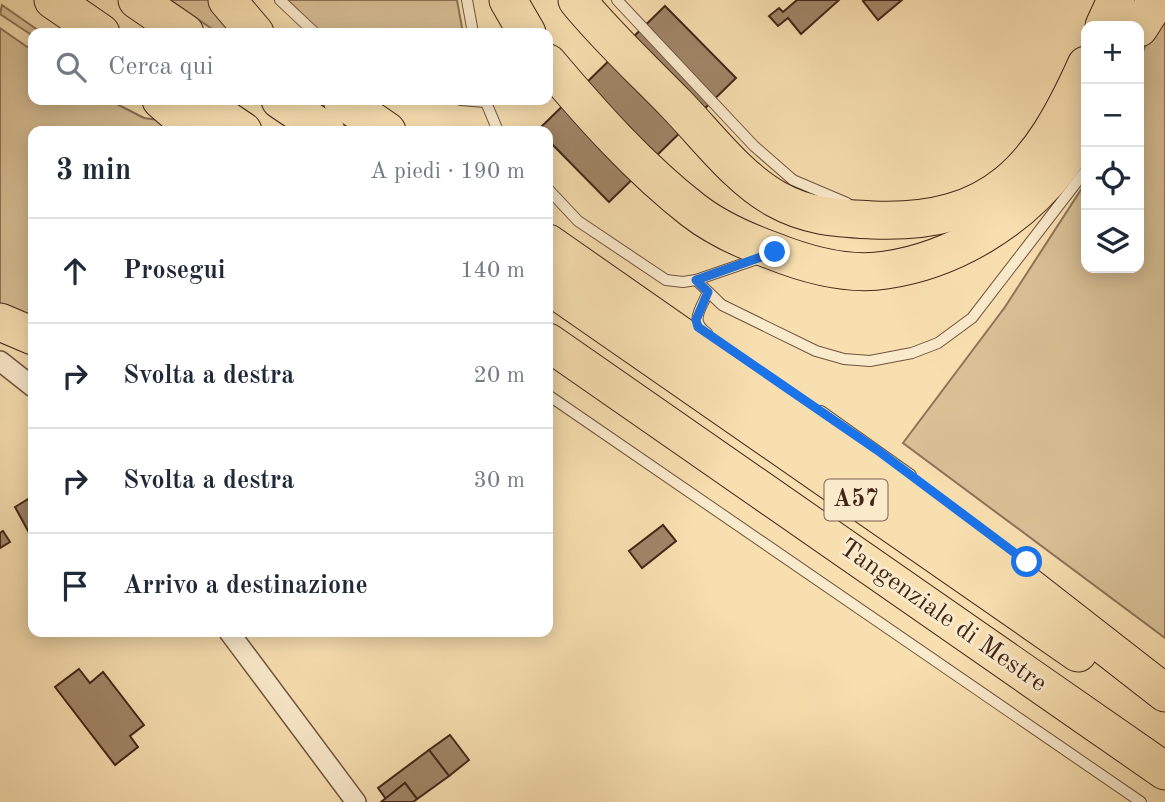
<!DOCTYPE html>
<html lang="it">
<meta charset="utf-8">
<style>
:root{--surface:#fff;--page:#f6f6f7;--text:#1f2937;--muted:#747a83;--line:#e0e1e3}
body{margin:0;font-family:"Old Standard TT",serif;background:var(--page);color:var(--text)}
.controls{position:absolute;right:21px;top:21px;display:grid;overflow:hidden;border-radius:14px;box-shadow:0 4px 18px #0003}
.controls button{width:63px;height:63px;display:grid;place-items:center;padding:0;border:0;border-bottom:2px solid var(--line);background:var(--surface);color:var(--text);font:35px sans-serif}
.stop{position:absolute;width:21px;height:21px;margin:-16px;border:5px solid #1a73e8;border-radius:50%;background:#fff}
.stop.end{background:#1a73e8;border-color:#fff;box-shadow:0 2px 7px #0008}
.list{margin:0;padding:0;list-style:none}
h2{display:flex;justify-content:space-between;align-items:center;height:91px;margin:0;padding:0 28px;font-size:30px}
h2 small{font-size:23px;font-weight:400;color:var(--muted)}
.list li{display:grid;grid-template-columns:46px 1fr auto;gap:21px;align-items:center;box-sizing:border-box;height:105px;padding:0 28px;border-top:2px solid var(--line)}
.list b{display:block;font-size:26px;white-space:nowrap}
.list em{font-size:23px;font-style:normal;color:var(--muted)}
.icon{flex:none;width:38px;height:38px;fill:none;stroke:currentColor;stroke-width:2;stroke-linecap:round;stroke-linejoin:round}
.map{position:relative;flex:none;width:1165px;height:802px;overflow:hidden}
.search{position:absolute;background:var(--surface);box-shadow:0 4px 18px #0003;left:28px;top:28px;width:525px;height:77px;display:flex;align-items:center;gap:18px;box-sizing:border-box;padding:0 24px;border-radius:14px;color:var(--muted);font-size:26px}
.panel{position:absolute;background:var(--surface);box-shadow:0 4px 18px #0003;left:28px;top:126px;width:525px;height:511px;border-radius:14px}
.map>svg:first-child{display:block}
</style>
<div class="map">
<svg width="1165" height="802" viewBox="0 0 1165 802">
<rect width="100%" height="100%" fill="#f8dfb0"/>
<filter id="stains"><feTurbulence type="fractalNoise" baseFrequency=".00286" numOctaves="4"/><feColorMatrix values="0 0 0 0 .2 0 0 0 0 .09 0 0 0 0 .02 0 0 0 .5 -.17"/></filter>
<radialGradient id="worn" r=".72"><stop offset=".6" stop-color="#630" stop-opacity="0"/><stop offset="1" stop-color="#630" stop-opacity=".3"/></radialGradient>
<g fill="#d9c096" stroke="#8e7358" stroke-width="2">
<polygon points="170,0 213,0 237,33 218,33"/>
<polygon points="285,0 457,0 463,33 321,33 300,18"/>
<polygon points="2,5 42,33 33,33 33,36 0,14"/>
<polygon points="1165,12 1165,638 903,443 1005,307 1086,182 1086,268 1139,268 1139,61 1154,25"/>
<polygon points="0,28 33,51 33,100 109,100 144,118 158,120 171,131 33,131 33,321 0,306"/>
</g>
<g fill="#a18668" stroke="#422619" stroke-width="2">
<polygon points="797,0 839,0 801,34 788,18 778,26 769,16 779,8 783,12"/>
<polygon points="865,0 902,0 878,20 863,1"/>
<polygon points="665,6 736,78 609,202 548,140 548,131 538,130"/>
<polygon points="33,496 33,540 15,507"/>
<polygon points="663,525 676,541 642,568 629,551"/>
<polygon points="3,531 10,542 0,548 0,533"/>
<polygon points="79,669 90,683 103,672 144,725 130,736 138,747 115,765 55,687"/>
<polygon points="450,735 469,760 449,776 429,750"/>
<polygon points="429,750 449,776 417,799 405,783 386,799 378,788"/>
<polygon points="405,783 417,799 413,802 381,802"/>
</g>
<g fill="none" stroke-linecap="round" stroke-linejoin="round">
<g stroke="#70543f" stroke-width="12">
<g id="lane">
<polyline points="280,0 315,33"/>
<polyline points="467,0 473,33"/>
<polyline points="617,0 754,146 793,180 847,203"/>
<polyline points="461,100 485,102"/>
<polyline points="485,100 498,131"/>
<polyline points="548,189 578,221 666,280 683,282 696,280 760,258"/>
<polyline points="696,280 722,305 816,351 844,359 870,361 912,353 938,343 972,318 1086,170"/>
<path d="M707 333C689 321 701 309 708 292"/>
<polyline points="548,395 1141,802"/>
<polyline points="821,411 911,475"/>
</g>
</g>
<g stroke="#70543f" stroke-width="22">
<g id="street">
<polyline points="0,361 33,387"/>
<polyline points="229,632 356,802"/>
</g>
</g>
<g stroke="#422619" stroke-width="39">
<g id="highway">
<polyline points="53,0 101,33"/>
<polyline points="137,0 185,33"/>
<polyline points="227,0 255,33"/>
<polyline points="508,0 527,33"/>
<path d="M577 0C607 37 643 70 676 104 707 136 737 177 776 199 808 217 837 218 873 220 994 225 1040 168 1086 65"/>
<polyline points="1104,26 1116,0"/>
<polyline points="1139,28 1157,0"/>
<path d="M548 63C592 115 639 168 693 210 716 228 745 241 773 251 808 265 849 276 886 270 954 260 1019 220 1060 166 1069 153 1078 139 1086 126"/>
<polyline points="161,100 176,113 189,131"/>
<polyline points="197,100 243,131"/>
<polyline points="280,100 326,131"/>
<polyline points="342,100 387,131"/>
<polyline points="548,243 859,460 955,529 1165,693"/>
<polyline points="548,285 1078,653"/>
<polyline points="0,322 33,336"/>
<polyline points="548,342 1165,771"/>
</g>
</g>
<use href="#lane" stroke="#faeacc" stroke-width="10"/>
<use href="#street" stroke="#faeacc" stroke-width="19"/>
<use href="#highway" stroke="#f8dfb0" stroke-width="37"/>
</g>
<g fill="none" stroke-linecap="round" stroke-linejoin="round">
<polyline stroke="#1a73e8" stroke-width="9" points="775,252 696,280 708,292 696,320 698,327 877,450 1027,562"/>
</g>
<g text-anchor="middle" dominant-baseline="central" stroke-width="6" stroke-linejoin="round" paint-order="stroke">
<rect fill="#faeacc" stroke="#79614f" stroke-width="2" x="824.5" y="479.5" width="63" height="41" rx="5"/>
<g font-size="24" font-weight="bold" fill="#422619">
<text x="856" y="500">A57</text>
</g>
<g font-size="26" fill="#422619" stroke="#faeacc">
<text transform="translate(943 616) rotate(35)">Tangenziale di Mestre</text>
</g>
</g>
<rect width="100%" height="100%" filter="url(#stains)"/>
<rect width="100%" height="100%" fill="url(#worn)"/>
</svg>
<div class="controls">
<button>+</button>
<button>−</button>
<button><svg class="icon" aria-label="locate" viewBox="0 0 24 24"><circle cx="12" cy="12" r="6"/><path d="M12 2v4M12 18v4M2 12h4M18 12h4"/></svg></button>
<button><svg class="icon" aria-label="layers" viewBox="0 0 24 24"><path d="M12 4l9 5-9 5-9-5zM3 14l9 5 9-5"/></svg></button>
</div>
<div class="stop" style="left:1027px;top:562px"></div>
<div class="stop end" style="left:775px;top:252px"></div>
<div class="search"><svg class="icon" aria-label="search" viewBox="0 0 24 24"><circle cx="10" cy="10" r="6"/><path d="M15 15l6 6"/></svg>Cerca qui</div>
<section class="panel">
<h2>3 min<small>A piedi · 190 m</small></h2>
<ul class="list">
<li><svg class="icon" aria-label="ahead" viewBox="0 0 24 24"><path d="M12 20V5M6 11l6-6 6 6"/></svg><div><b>Prosegui</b></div><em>140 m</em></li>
<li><svg class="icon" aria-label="right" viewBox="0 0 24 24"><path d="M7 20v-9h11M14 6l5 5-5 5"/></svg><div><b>Svolta a destra</b></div><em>20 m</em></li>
<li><svg class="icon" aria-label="right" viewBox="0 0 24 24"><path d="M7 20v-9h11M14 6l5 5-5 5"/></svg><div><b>Svolta a destra</b></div><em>30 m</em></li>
<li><svg class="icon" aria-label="arrive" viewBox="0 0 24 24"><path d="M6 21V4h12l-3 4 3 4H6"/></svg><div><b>Arrivo a destinazione</b></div></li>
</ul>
</section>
</div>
